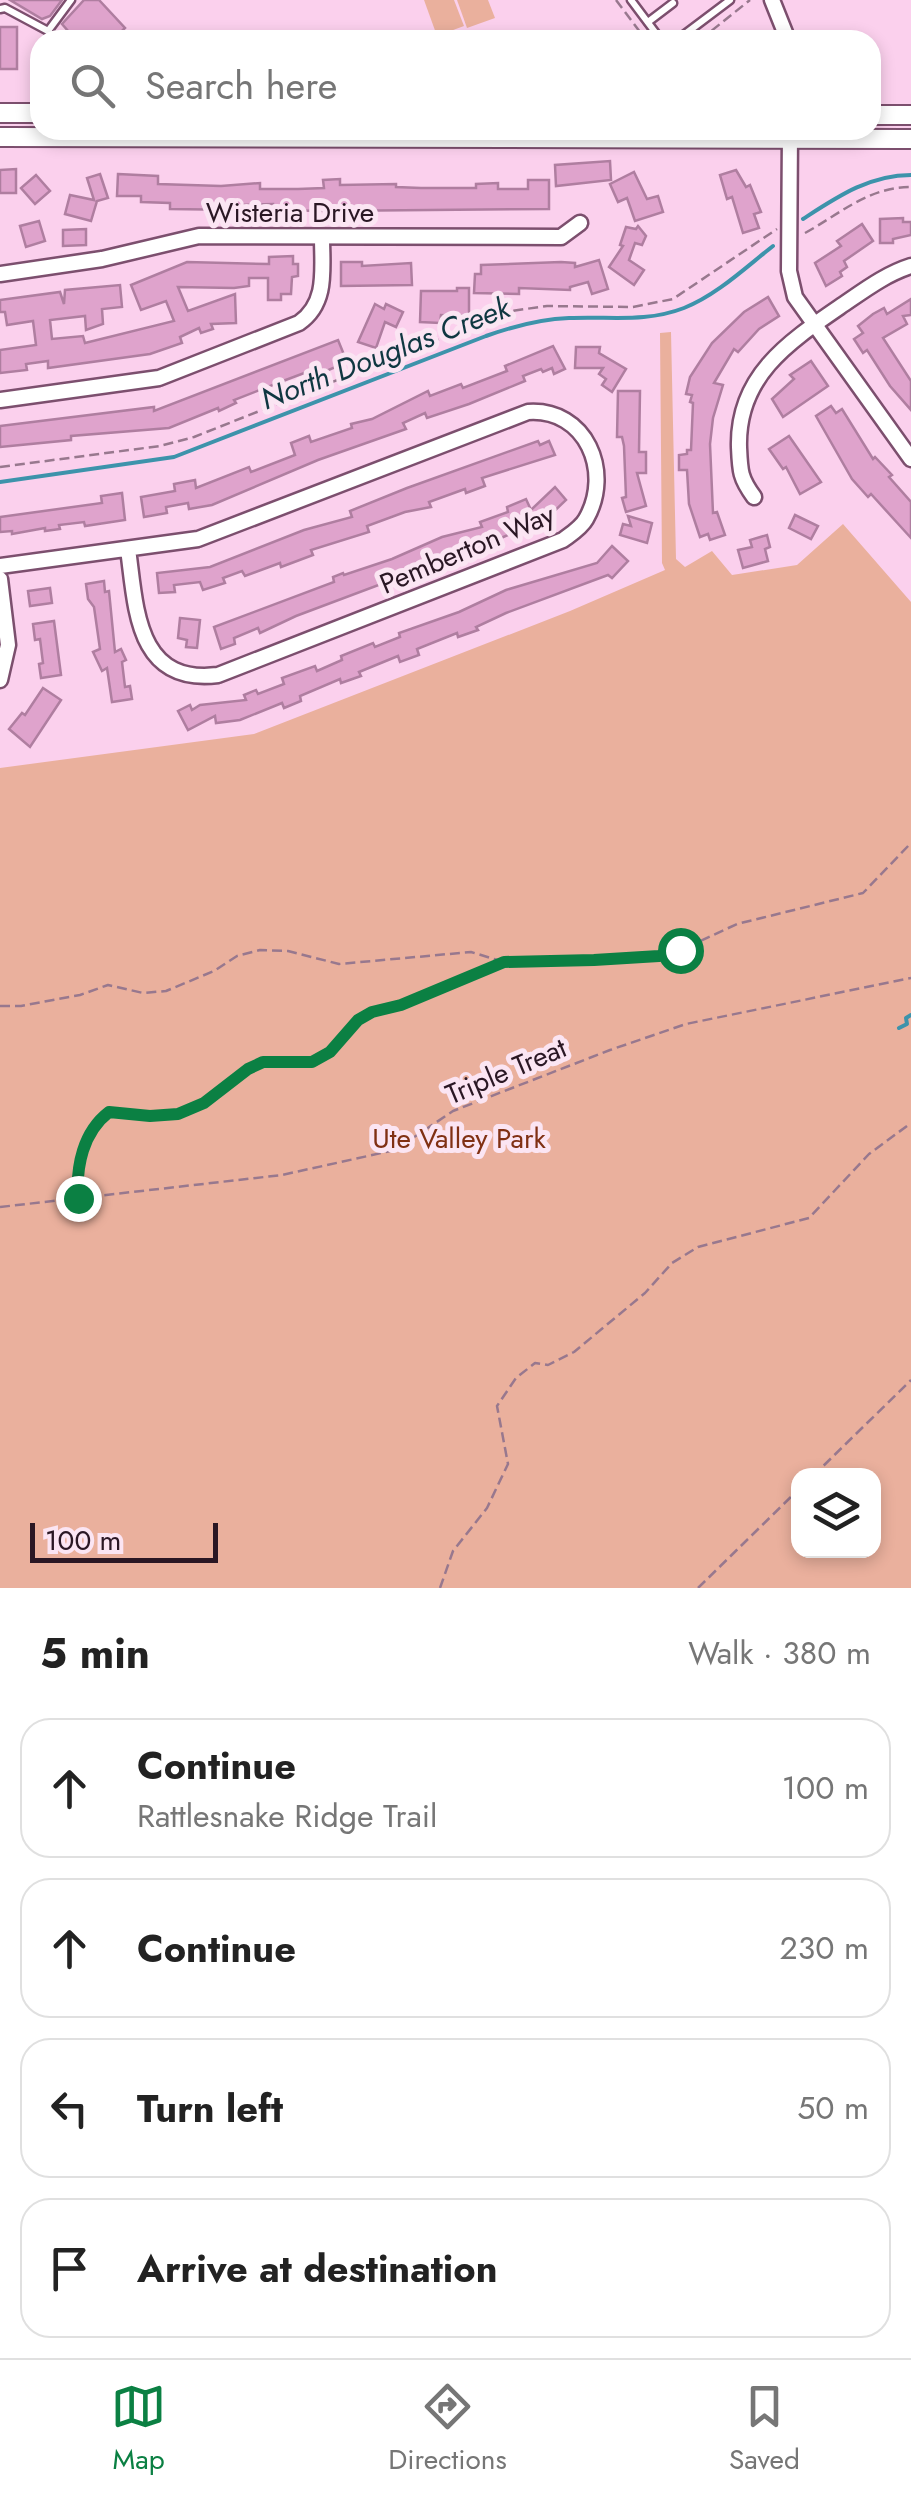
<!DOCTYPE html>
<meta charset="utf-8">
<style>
:root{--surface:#fff;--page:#f2f2f2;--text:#222;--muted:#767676;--line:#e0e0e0;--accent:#0b8043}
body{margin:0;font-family:Jost,sans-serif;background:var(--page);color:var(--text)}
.controls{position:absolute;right:30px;bottom:30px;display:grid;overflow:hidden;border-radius:20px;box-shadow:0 5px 15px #0003}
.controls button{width:90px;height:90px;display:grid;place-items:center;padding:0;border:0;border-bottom:2px solid var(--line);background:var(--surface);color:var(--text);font:50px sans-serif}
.scale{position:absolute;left:30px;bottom:25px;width:188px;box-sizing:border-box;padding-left:10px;border:5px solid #2a1724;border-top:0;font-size:28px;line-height:35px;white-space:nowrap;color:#2a1724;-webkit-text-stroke:8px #fbe5f3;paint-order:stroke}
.stop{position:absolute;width:30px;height:30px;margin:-22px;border:8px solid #0b8043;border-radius:50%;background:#fff}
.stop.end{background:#0b8043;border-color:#fff;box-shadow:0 2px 10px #0008}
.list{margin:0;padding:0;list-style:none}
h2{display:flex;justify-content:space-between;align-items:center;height:130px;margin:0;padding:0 40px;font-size:42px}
h2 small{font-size:32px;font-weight:400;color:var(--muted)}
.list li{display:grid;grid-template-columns:65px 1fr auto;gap:30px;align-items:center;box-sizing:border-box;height:140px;margin:0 20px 20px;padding:0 20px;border:2px solid var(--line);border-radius:30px}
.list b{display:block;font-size:38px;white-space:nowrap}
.list p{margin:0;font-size:32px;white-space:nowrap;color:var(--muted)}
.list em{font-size:32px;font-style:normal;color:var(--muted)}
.icon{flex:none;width:55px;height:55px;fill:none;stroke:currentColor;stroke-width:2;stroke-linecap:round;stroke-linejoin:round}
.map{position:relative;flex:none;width:911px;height:1588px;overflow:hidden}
.search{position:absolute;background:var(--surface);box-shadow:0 5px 15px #0003;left:30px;right:30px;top:30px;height:110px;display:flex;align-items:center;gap:25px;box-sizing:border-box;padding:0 35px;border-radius:30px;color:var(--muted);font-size:38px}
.sheet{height:770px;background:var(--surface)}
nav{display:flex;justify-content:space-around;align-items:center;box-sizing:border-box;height:140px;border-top:2px solid var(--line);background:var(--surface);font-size:28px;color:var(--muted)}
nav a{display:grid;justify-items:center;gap:5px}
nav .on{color:var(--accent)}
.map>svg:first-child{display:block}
</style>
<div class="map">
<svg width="911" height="1588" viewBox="0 0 911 1588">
<rect width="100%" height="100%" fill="#fbd0ed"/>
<g fill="#eab09d" fill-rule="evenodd">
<polygon points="424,0 454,0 464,26 437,36"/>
<polygon points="457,0 488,0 495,18 467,28"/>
<path d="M671 332 676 559 685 567 712 551 732 575 797 565 843 524 911 602V1588H0V768L254 734 570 611 665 570 662 563 660 333ZM798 1476H874V1550H798Z"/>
</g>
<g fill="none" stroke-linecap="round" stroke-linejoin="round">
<g stroke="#3d93ab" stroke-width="4">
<path d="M803 219C837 197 869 175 911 175"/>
<path d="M0 482 174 457 486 336C514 326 540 319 569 318 610 316 645 323 684 308 717 295 746 267 773 246"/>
<polyline points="899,1028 907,1024 906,1018 911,1015"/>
</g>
</g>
<g fill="#dfa3cc" stroke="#af7ea0" stroke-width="2.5">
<polygon points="10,0 62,0 50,16 42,19"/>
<polygon points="84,0 99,0 125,28 113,40 76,40 62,24"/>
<rect x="0" y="27" width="17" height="42"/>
<polygon points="610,161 611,180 556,186 555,165"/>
<polygon points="16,169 16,193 0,193 0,170"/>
<polygon points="736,170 746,187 750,185 761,212 754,214 759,228 743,233 732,197 727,199 720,175"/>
<polygon points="634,172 647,199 658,196 663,212 635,221 627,198 618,202 610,184"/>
<polygon points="100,174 108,198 97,201 91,221 65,214 70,195 94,200 87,178"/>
<polygon points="118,174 158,176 158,184 221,186 260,183 260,189 298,189 324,188 323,180 340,179 340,185 396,184 396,187 421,188 476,188 476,184 498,183 498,189 528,189 528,180 549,180 549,209 324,211 273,210 273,204 242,205 242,210 170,209 170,203 141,202 141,196 117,196"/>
<polygon points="36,175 50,191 35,204 21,188"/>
<polygon points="903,218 903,222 911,222 911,235 893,239 893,243 880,243 880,219"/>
<polygon points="39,221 45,241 26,247 20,226"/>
<polygon points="862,224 873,241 844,261 847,267 840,272 842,276 826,286 815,263 841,246 837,241"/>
<polygon points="638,226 646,236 642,245 635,243 629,260 644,270 634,285 609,267 623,246 620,245 626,227 636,229"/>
<polygon points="86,229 86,245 63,246 63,230"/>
<polygon points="293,256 293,264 298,264 298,276 292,277 291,294 281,294 281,300 268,300 268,278 249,278 249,286 234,288 178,287 188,311 235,294 236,323 211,324 213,329 201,333 199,328 180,337 182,343 150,354 48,368 48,361 26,364 27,370 0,373 0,350 36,345 33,321 7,325 5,312 0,312 0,300 60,292 64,304 65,290 120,285 122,307 102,309 103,324 86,330 85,316 50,320 52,339 83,336 85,343 174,321 166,301 141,310 131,285 187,262 269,264 269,257"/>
<polygon points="599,260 608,289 592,294 588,282 570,287 570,290 519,288 519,294 474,293 475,274 481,274 481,265 561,262 575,263 575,267"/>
<polygon points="341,262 362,262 362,266 411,263 412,285 341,286"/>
<polygon points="457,288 469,288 469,316 441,315 440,323 420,322 421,291 457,291"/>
<polygon points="768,297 779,316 759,329 738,352 734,349 714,383 723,385 713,418 710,444 713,513 717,512 725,535 710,540 708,534 700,537 689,504 687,470 679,470 679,455 687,454 687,450 691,450 693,403 690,402 692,395 686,394 690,377 712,343 744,312"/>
<polygon points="911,299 911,315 903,316 907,324 883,338 911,381 911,410 890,386 867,350 863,353 854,339 863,333 858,326 873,314 884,308 887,314"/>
<polygon points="375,304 384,309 386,304 403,312 396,327 385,322 376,348 358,342"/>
<polygon points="338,340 347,362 315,376 312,370 283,381 234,400 236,403 219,411 218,408 169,428 71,436 71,440 0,447 0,426 154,407 154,411"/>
<polygon points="553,346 565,369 554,374 552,368 543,372 541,369 523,376 525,381 469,404 427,418 425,413 403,423 406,429 318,460 212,505 189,509 188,503 166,507 167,513 144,517 141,497 175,491 174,484 195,480 196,488 249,467 251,472 295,455 291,443 309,436 311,442 352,428 351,424 372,419 428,391 430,396 461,384 463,388 507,371 505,366"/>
<polygon points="576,347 600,347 599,353 626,369 612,392 602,385 606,379 599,374 603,368 575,368"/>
<polygon points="811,361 828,386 783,417 772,399 794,379 790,375"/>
<polygon points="618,391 640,391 639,452 646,452 646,473 637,473 646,506 626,512 622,498 626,497 624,446 622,437 617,437"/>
<polygon points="831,406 836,413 842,409 873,459 875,457 892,475 889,477 911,502 911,538 871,494 868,497 852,479 816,416"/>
<polygon points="789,436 821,482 800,494 786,467 783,469 769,449"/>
<polygon points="538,441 540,445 549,441 555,455 482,478 485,486 466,493 465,489 429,502 431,507 405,512 367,526 369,532 311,550 313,555 281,567 280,563 245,576 242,571 223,578 225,583 203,590 200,582 174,585 175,592 159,593 157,573 210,567 304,530 352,517 350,511 407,488"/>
<polygon points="555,487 566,500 547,518 501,538 383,580 384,583 296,616 260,633 258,628 234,638 235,644 221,649 214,627 334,582 333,577 343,573 344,575 392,559 442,537 482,527 480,522 508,512 507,507 526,499 531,510"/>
<polygon points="122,493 125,520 85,526 84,522 59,525 60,529 45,531 45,528 12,534 12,531 0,532 0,517 102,503 101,496"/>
<polygon points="795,515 818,526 811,539 789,528"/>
<polygon points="628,516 652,523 647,543 620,535 623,524 631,526"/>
<polygon points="767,535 770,547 765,549 768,561 743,568 738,550 752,547 750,540"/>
<polygon points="612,546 628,561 612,578 608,575 506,613 476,627 478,630 458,637 457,633 417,649 419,655 400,662 398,656 359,672 361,676 341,683 340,679 300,696 301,701 284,708 282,703 240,720 216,723 215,716 188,730 178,711 190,705 192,710 200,705 246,700 244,695 256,690 258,694 284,684 282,678 315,666 317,671 342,660 341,656 373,643 375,647 400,637 399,633 459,612 506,590 597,563"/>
<polygon points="104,581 105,592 109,591 115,652 121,649 126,660 122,662 125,687 130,686 132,699 112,702 107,668 102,671 93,652 100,649 94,607 88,599 86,584"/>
<polygon points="50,588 52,603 30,606 28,591"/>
<polygon points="180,618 200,620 197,648 186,647 187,640 178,638"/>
<polygon points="54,621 61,675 41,678 39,664 43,663 40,639 35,640 33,624"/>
<polygon points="43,688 61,700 30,747 9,729 22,713 25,715"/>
</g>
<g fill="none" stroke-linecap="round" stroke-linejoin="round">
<g stroke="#7c4f6e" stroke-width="11">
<g id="lane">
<polyline points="631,0 658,36 666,40"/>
<polyline points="0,9 5,8 48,31 57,40"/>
<polyline points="648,22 673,3"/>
<polyline points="48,31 71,0"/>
<polyline points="677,40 730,0"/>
</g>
</g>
<g stroke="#7c4f6e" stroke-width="19">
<g id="street">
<polyline points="772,0 788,40"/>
<polyline points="790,133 789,271 795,297 911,459"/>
<polyline points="0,274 102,259 199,236 561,237 580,223"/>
<path d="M0 400 159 378 299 323C328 303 322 269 322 237"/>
<path d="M754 497C740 478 740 471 739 447 737 375 790 341 844 304 866 289 886 274 911 266"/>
<path d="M0 566 198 539 528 412C586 408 613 472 586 519 581 528 571 534 563 540L218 675C136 685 136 608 128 549"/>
<polyline points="0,579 8,645 0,680"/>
</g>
</g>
<g stroke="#7c4f6e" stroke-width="22">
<g id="secondary">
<polyline points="0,113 40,113"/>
<polyline points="871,115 911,115"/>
<polyline points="0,137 911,139"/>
</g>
</g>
<g stroke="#98788e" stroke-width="2.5" stroke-dasharray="10 5" stroke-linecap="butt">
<polyline points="616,0 646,40"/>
<polyline points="700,40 750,0"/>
<path d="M805 233C840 214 868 187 911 187"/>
<polyline points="0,467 160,446 194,437 511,311 547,306 633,307 673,299 777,229"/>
<polyline points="0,1006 21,1006 80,995 108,985 143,993 166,991 214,971 237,956 260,950 288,951 339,964 471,952 504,962 659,955 681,950 737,924 863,893 911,843"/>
<path d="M78 1197C75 1165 83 1131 109 1112L150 1115 177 1114 204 1103 248 1069 263 1062H312L330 1052 358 1020 372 1012 401 1005 502 963"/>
<polyline points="0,1207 282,1175 395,1150 453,1111 610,1050 686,1024 911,978"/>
<polyline points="813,1476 911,1380"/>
<polyline points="440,1588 453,1551 487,1508 508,1464 497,1406 516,1378 535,1363 548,1365 574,1352 645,1293 672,1263 698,1247 809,1218 869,1154 911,1123"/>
<polyline points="698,1588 798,1490"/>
</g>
<use href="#lane" stroke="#fff" stroke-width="6"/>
<use href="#street" stroke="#fff" stroke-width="14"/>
<use href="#secondary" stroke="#fff" stroke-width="18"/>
</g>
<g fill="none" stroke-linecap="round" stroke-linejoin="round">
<path stroke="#0b8043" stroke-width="12" d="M78 1198C76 1166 83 1132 109 1112L150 1116 178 1114 204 1103 248 1069 263 1062H312L330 1052 358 1020 372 1012 401 1005 504 962 594 960 659 956 680 950"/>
</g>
<g text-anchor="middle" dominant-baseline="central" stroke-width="10" stroke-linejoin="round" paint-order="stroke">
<g font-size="28" fill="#2a1724" stroke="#fbe5f3">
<text x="290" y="212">Wisteria Drive</text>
<text transform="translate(467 549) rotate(-23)">Pemberton Way</text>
<text transform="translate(506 1071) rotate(-23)">Triple Treat</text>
</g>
<g font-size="28" fill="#803013" stroke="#fbe5f3">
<text x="459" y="1138">Ute Valley Park</text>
</g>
<g font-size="30" font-style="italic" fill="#0f3741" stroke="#fbe5f3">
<text transform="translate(385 353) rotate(-21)">North Douglas Creek</text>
</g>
</g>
</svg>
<div class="controls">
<button><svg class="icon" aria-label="layers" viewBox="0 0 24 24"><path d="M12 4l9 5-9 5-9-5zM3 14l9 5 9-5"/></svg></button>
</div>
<div class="scale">100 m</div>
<div class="stop" style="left:680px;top:950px"></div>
<div class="stop end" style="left:78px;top:1198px"></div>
<div class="search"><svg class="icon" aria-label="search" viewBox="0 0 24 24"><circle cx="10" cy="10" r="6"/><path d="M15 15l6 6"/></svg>Search here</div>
</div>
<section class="sheet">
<h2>5 min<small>Walk · 380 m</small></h2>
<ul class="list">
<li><svg class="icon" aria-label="ahead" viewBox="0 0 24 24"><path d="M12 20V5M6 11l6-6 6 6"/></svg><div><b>Continue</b><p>Rattlesnake Ridge Trail</p></div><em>100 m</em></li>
<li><svg class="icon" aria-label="ahead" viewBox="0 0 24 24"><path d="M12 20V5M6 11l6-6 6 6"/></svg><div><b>Continue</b></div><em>230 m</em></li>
<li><svg class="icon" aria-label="left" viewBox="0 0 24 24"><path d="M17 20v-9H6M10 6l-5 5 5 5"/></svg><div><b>Turn left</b></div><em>50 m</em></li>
<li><svg class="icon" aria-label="arrive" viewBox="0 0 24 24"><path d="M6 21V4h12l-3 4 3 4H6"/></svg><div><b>Arrive at destination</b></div></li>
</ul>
</section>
<nav>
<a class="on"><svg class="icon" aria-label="map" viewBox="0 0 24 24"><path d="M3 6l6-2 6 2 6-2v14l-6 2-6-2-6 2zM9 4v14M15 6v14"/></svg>Map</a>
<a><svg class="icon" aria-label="directions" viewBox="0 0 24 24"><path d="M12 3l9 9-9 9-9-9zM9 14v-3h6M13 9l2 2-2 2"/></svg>Directions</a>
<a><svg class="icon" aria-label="saved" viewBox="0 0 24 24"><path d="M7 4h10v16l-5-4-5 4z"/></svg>Saved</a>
</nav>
